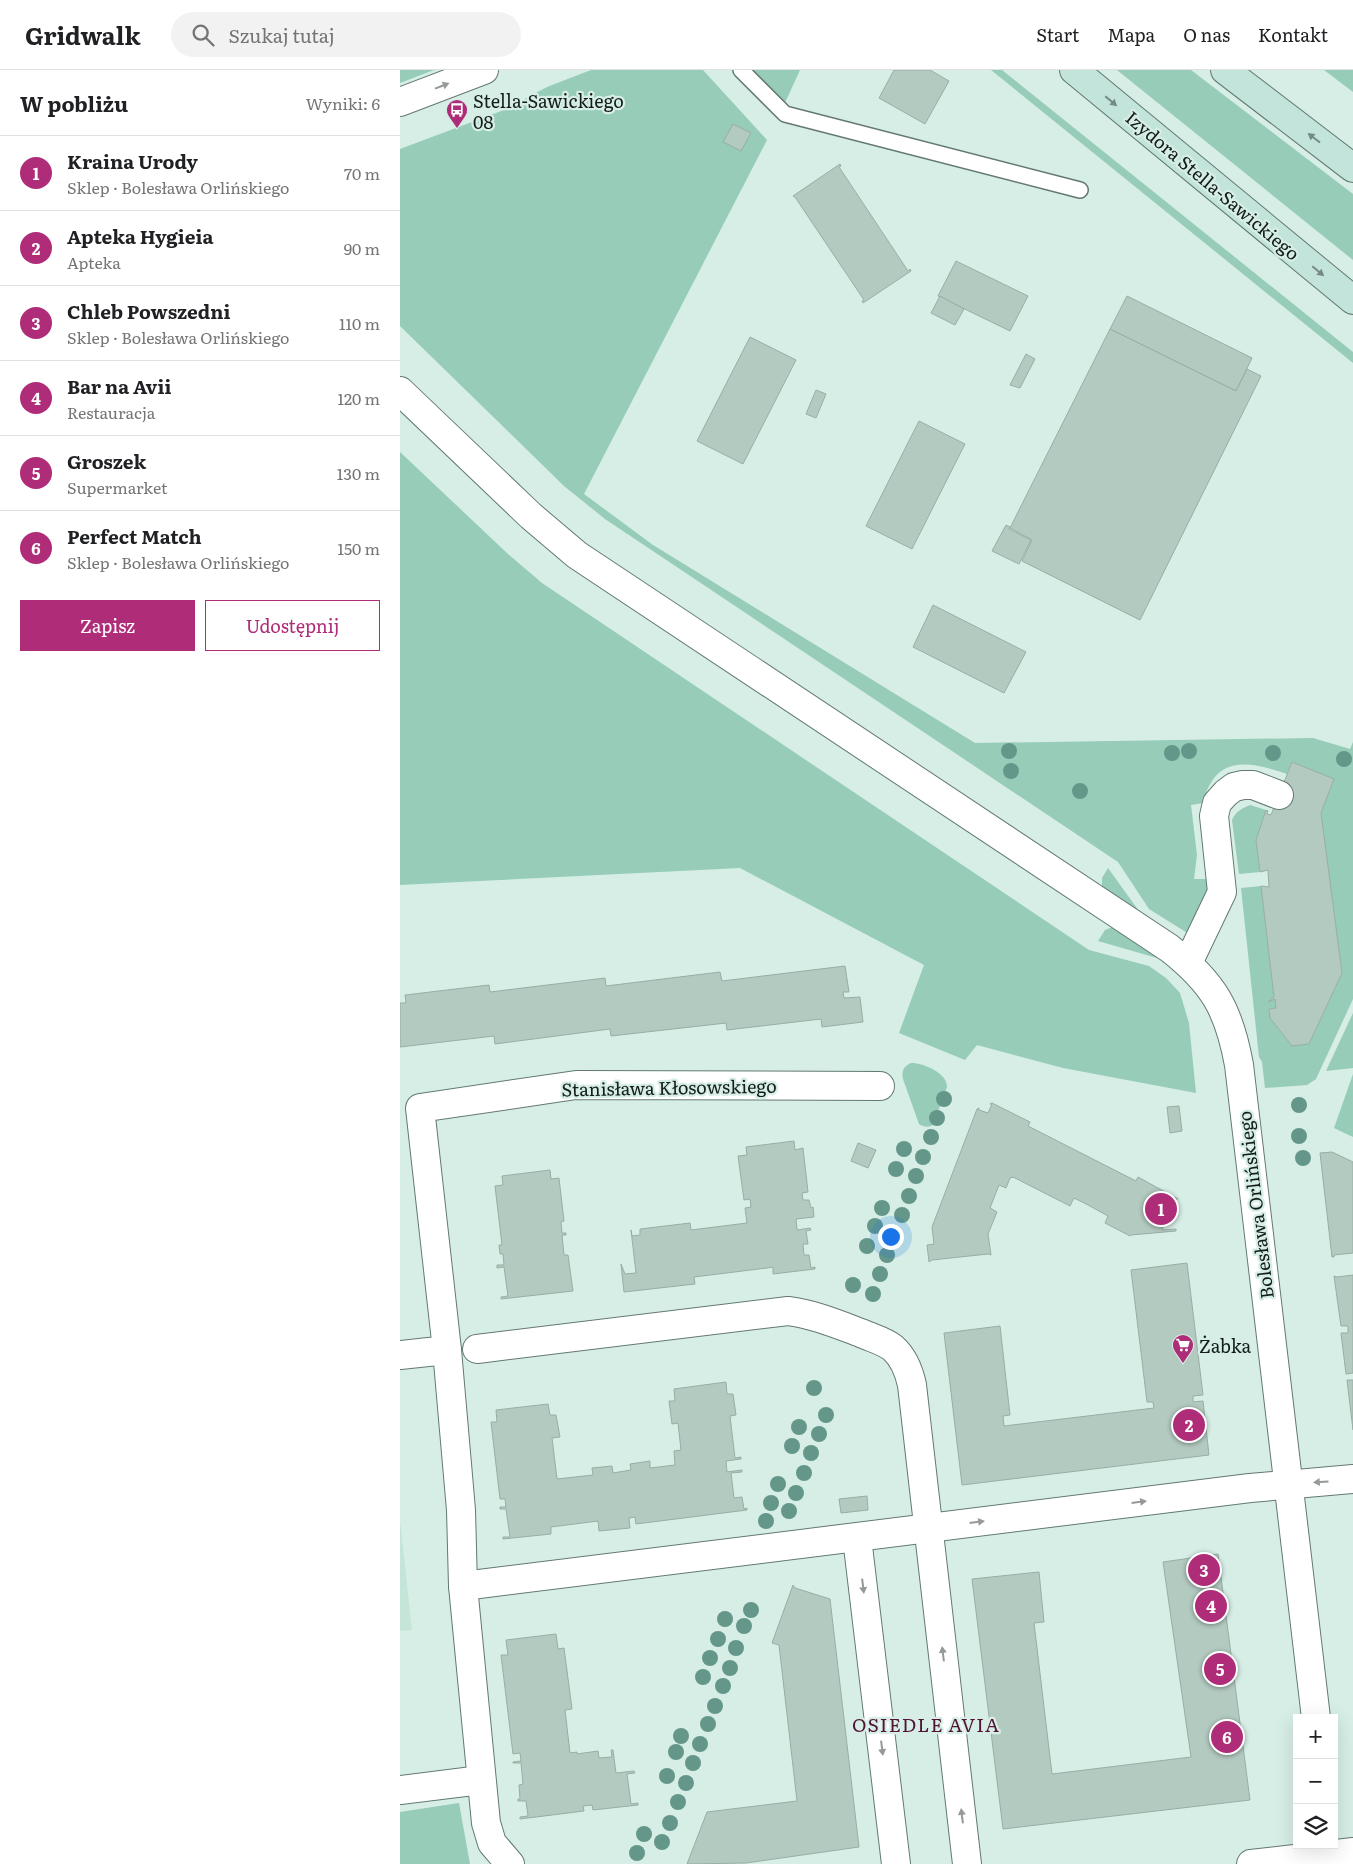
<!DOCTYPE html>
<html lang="pl">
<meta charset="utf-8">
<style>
:root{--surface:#fff;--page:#f2f2f2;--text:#202124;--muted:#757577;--line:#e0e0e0;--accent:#af2d78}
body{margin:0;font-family:Literata,serif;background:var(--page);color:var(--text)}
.controls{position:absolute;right:15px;bottom:15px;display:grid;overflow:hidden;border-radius:0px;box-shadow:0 5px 20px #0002}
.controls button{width:45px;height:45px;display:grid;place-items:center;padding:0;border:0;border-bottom:1px solid var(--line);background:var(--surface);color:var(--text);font:25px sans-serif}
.you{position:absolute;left:490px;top:1166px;width:18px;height:18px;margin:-12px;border:4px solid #fff;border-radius:50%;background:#1a73e8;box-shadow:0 0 0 8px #1a73e833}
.badge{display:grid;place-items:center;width:32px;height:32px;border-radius:50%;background:var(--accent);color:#fff;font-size:16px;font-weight:700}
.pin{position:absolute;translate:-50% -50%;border:2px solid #fff;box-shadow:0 1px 5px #0006}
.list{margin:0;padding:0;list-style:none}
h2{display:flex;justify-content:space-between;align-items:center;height:65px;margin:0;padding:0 20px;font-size:21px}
h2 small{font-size:16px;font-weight:400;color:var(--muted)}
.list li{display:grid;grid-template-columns:32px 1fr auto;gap:15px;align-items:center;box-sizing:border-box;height:75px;padding:0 20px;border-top:1px solid var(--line)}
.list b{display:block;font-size:19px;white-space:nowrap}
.list p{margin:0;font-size:16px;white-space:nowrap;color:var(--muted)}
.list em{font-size:16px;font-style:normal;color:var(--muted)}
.actions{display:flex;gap:10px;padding:15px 20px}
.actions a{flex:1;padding:11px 0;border:1px solid var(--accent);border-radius:0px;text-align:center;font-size:18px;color:var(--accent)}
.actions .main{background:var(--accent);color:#fff}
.icon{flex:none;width:28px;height:28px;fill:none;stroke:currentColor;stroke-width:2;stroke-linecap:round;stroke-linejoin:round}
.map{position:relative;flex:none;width:953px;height:1794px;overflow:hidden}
header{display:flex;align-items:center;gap:30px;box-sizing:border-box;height:70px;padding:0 25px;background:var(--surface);border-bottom:1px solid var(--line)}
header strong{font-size:24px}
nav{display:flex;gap:28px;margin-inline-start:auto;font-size:18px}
.search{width:350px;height:45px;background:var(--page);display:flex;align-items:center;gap:12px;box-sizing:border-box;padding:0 18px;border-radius:28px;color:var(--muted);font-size:19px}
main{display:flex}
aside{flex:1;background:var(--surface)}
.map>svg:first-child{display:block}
</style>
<header>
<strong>Gridwalk</strong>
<div class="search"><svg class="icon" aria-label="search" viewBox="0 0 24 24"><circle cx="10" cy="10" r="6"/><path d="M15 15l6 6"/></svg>Szukaj tutaj</div>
<nav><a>Start</a><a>Mapa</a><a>O nas</a><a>Kontakt</a></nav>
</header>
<main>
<aside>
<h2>W pobliżu<small>Wyniki: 6</small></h2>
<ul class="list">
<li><span class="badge">1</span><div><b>Kraina Urody</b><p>Sklep · Bolesława Orlińskiego</p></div><em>70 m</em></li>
<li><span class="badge">2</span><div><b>Apteka Hygieia</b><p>Apteka</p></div><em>90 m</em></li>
<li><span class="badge">3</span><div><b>Chleb Powszedni</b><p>Sklep · Bolesława Orlińskiego</p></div><em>110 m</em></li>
<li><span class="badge">4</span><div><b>Bar na Avii</b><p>Restauracja</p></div><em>120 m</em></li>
<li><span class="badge">5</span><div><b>Groszek</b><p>Supermarket</p></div><em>130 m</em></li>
<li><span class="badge">6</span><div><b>Perfect Match</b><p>Sklep · Bolesława Orlińskiego</p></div><em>150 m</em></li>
</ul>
<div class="actions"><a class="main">Zapisz</a><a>Udostępnij</a></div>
</aside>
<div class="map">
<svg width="953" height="1794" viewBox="0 0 953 1794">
<rect width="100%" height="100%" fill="#d6eee5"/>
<polygon fill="#c5e5d8" points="0,1450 12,1560 0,1561"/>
<g fill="#96ccb8">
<polygon points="0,0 34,0 0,13"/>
<path d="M191 0H303L367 70 184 424 253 475 575 673 913 668 950 679 953 672V929L916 1009 907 1015 865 1018 862 992 859 987 841 818 861 816 874 927 868 932 875 929 876 938 869 939 870 948 892 976 909 974 942 903 921 743 934 709 892 692 887 704C849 691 815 684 803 733L791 735 797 785 794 809H808L809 822 789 864 749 839 718 792 205 449 164 416 0 256V79L104 40 147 17Z"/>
<polygon points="348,0 400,0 384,35"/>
<polygon points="591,0 602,0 953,282 953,293"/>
<polygon points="717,0 791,0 953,124 953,190"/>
<polygon points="924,0 953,0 953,22"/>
<polygon points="0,382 108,484 142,513 689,880 749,896 766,908 780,923 789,953 796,1023 663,998 577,975 565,990 499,963 524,895 340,798 0,815"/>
<path d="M850 735 866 740 856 770 860 802 839 804 832 750C836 741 841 739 850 735Z"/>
<polygon points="708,798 741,844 702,817 702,808"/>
<polygon points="713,857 757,888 698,871 705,860"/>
<polygon points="953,943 953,998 926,1001"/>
<path d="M511 993C524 993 547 1003 547 1017L533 1055C528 1058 524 1057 519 1054L503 1009C501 1001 504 996 511 993Z"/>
<polygon points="953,1004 953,1067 934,1058"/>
<polygon points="59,1733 70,1794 0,1794 0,1742"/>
</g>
<g fill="#b3cac1" stroke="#97aea5">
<polygon points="494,0 530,0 549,11 525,54 479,28"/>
<polygon points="333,54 351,63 341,81 323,72"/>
<polygon points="440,94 441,96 439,97 508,201 510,199 511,201 463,233 462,231 464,230 395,127 393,126"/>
<polygon points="556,191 628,226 610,261 538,226"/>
<polygon points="540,226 564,239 555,255 531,243"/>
<polygon points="727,226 852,288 836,321 710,259"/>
<polygon points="710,259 836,321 847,299 861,306 740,550 622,491 632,470 610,458"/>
<polygon points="350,267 396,290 343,394 297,371"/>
<polygon points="626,284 635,289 620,318 610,315"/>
<polygon points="416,320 426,324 416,348 406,344"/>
<polygon points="519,351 565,374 512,479 466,456"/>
<polygon points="606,455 610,457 609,459 631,470 619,494 592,481"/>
<polygon points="533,535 626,582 604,623 513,577"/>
<polygon points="892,692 934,709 921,743 942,903 909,974 892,976 870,948 869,939 876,938 875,929 868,932 874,927 861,816 869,817 868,800 860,802 856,770 866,740 868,741 867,744 871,745"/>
<polygon points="445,896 449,922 443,922 444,928 460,927 463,952 422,957 421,949 327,960 326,953 211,966 210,959 95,974 94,966 0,977 0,933 6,933 5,925 89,915 90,922 205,908 206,916 320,902 322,911"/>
<polygon points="592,1033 630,1052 628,1056 736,1111 738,1107 778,1129 775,1129 762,1155 763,1160 776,1159 776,1161 731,1165 730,1166 705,1153 708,1146 688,1135 674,1128 670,1136 613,1107 610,1108 606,1118 599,1115 590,1138 597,1142 588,1164 591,1185 588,1184 532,1190 529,1192 527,1175 534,1174 532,1157 577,1039 579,1038 579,1040 588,1043 592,1034 590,1034"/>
<polygon points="779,1036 782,1061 770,1063 767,1037"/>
<polygon points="394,1071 395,1080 403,1078 408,1122 402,1123 403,1130 409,1130 411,1138 413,1137 414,1147 396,1149 397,1160 410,1158 411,1160 406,1161 408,1174 403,1174 404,1185 409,1185 411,1198 415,1197 415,1199 373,1204 373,1197 367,1198 294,1207 295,1214 224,1222 221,1194 225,1204 236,1203 231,1160 232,1166 240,1165 240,1159 290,1153 291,1160 347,1153 345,1138 351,1137 350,1129 344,1130 338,1086 347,1085 346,1077"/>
<polygon points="458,1073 476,1080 468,1098 451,1091"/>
<polygon points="932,1082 953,1092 953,1183 934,1185 934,1187 932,1187 920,1083"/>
<polygon points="150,1100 151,1109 159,1108 164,1151 161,1152 162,1163 166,1163 166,1165 162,1165 164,1185 168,1185 173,1221 101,1229 101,1227 108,1226 104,1197 97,1198 97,1195 104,1195 103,1184 100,1184 99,1175 102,1175 95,1116 103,1115 102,1106"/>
<polygon points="787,1193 803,1325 793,1326 793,1332 803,1331 809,1385 562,1415 544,1263 600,1256 610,1345 603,1346 604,1356 754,1338 753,1332 747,1332 731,1200"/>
<polygon points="953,1205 953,1303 946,1304 941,1263 948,1263 948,1256 941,1256 934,1206 937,1207"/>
<polygon points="947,1310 953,1310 953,1360"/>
<polygon points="326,1312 327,1324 333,1324 336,1345 330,1346 335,1388 341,1387 341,1389 326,1391 327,1402 342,1400 342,1402 331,1403 334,1428 342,1427 344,1439 347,1438 347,1440 236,1454 235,1447 229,1448 230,1458 199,1461 198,1451 151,1457 151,1464 103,1469 103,1467 110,1467 106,1439 100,1439 100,1437 106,1437 105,1429 100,1429 91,1352 97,1352 96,1340 148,1334 150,1345 156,1345 160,1367 152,1368 157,1409 193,1405 192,1398 212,1396 213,1403 231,1400 230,1394 250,1391 250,1398 275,1395 274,1381 281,1380 278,1353 272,1354 269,1331 275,1331 274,1319"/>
<polygon points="467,1426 468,1440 441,1443 439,1429"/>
<polygon points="818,1484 850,1730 603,1759 572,1509 639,1502 644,1552 634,1553 652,1704 791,1687 763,1492"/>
<polygon points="393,1515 395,1518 430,1529 459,1777 346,1793 287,1794 307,1742 397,1731 379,1575 372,1573"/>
<polygon points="156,1564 158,1579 164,1578 172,1639 165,1640 170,1683 177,1682 177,1684 198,1681 199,1688 212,1687 211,1680 213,1680 216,1703 234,1701 235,1703 227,1704 231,1734 238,1733 238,1735 193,1740 192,1735 183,1736 184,1741 120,1749 120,1747 128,1746 126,1731 118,1731 118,1729 120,1729 119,1715 123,1714 121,1693 113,1693 113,1692 121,1691 120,1683 113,1684 101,1585 108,1585 106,1570"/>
</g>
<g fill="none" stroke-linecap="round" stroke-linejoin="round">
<g stroke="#637970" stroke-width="18">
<polyline id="service" points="341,0 385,44 680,120"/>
</g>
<g stroke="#637970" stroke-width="30">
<g id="minor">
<path d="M0 321 131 446 177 485 769 878C814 913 829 940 839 995L916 1648"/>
<polyline points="788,893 822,822 814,746 817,733 826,723 834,717 843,715 853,715 879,725"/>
<path d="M77 1279 388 1241C413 1244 437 1254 461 1263 472 1268 484 1271 493 1278 504 1288 509 1301 512 1315L567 1794"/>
<polyline points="47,1280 61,1440 63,1516 86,1753 92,1773 110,1794"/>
<polyline points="0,1285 47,1280 20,1038 176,1015 480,1016"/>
<polyline points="457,1468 496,1794"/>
<polyline points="63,1516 850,1418 953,1409"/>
<polyline points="0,1720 81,1710"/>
<polyline points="851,1794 953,1782"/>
</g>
</g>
<g stroke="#637970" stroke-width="30">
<polyline id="tertiary" points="0,32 84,0"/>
</g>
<g stroke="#637970" stroke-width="30">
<g id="secondary">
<polyline points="674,0 953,230"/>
<polyline points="825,0 953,98"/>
</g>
</g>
<use href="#service" stroke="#fff" stroke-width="15"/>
<use href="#minor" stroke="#fff" stroke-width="28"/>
<use href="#tertiary" stroke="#fff" stroke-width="28"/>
<use href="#secondary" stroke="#c2e4da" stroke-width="28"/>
</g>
<g fill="#649789">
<circle cx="609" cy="681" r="8"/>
<circle cx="789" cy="681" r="8"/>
<circle cx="772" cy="683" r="8"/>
<circle cx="873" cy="683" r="8"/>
<circle cx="944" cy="689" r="8"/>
<circle cx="611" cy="701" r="8"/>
<circle cx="680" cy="721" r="8"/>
<circle cx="544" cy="1029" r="8"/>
<circle cx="899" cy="1035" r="8"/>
<circle cx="537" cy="1048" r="8"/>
<circle cx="899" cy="1066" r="8"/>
<circle cx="531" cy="1067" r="8"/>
<circle cx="504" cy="1079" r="8"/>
<circle cx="523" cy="1087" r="8"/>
<circle cx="903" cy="1088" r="8"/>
<circle cx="496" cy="1099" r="8"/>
<circle cx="516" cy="1106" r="8"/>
<circle cx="509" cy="1126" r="8"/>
<circle cx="482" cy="1138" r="8"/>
<circle cx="502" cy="1145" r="8"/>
<circle cx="475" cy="1156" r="8"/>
<circle cx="494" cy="1166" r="8"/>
<circle cx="467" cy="1176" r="8"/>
<circle cx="487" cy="1185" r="8"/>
<circle cx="480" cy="1204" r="8"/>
<circle cx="453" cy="1215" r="8"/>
<circle cx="473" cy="1224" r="8"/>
<circle cx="414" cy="1318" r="8"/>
<circle cx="426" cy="1345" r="8"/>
<circle cx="399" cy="1357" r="8"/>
<circle cx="419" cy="1364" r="8"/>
<circle cx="392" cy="1376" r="8"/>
<circle cx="411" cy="1383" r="8"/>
<circle cx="404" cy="1403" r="8"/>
<circle cx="378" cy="1414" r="8"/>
<circle cx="396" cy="1423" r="8"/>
<circle cx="371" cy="1433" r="8"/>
<circle cx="389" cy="1441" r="8"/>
<circle cx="366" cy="1451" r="8"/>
<circle cx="351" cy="1540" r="8"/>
<circle cx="325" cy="1549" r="8"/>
<circle cx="344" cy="1556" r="8"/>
<circle cx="318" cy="1569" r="8"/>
<circle cx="336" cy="1578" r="8"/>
<circle cx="310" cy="1588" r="8"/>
<circle cx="330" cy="1598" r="8"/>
<circle cx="303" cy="1607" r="8"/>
<circle cx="323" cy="1616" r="8"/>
<circle cx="315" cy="1636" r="8"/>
<circle cx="308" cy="1654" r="8"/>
<circle cx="281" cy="1666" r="8"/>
<circle cx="300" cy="1674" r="8"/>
<circle cx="276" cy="1682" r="8"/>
<circle cx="293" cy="1693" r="8"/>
<circle cx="267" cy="1706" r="8"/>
<circle cx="286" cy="1713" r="8"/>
<circle cx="278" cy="1732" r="8"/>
<circle cx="270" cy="1753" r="8"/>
<circle cx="244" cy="1764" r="8"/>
<circle cx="262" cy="1772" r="8"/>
<circle cx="237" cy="1783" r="8"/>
</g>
<defs><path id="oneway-solid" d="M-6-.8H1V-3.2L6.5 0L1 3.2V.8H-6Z" transform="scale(1.25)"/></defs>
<g fill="#959998">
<use href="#oneway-solid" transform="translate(42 16) rotate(-21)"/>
<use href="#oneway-solid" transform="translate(921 1412) rotate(176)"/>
<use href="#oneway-solid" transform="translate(739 1432) rotate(-7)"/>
<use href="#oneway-solid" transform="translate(577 1452) rotate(-7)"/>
<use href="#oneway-solid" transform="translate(463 1516) rotate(83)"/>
<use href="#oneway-solid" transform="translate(543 1584) rotate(-97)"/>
<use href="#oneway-solid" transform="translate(482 1678) rotate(83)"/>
<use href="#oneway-solid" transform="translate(562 1746) rotate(-97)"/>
</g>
<g fill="#748a84">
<use href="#oneway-solid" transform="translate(711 31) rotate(40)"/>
<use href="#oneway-solid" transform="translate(914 68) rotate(-143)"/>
<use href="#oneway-solid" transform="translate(918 201) rotate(40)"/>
</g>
<defs>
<g id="bus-pin" transform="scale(1.125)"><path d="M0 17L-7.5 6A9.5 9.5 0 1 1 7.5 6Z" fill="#af2d78" stroke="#d6eee5"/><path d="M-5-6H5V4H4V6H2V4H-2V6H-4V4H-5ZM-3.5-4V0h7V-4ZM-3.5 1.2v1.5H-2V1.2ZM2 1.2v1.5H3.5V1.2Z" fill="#fff"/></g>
<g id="supermarket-pin" transform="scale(1.125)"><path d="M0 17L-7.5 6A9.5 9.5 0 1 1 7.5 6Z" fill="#af2d78" stroke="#d6eee5"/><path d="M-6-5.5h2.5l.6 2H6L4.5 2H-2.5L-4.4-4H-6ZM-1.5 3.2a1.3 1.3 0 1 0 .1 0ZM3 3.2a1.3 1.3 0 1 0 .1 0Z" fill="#fff"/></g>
</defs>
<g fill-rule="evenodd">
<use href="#bus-pin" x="57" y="40"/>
<use href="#supermarket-pin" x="783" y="1275"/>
</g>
<g text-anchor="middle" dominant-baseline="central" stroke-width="4.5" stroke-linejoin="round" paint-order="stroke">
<g font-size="18" fill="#141d1a" stroke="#d6eee5" text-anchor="start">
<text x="73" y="30">Stella-Sawickiego<tspan x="73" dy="21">08</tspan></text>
<text x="799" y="1275">Żabka</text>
</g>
<g font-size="18" fill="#141d1a" stroke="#d6eee5">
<text transform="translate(813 115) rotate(40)">Izydora Stella-Sawickiego</text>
<text transform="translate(269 1017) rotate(-1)">Stanisława Kłosowskiego</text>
<text transform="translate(855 1135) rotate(-97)">Bolesława Orlińskiego</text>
</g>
<g font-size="19" letter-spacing="1" fill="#511336" stroke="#d6eee5">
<text x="526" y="1654">OSIEDLE AVIA</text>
</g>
</g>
</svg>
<div class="controls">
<button>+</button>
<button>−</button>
<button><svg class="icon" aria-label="layers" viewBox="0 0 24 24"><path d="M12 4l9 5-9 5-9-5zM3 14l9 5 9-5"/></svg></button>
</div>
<div class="you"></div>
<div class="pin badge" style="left:761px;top:1139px">1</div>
<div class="pin badge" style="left:789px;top:1355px">2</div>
<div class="pin badge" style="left:804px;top:1500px">3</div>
<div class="pin badge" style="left:811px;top:1536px">4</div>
<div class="pin badge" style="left:820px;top:1599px">5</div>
<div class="pin badge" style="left:827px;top:1667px">6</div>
</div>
</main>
